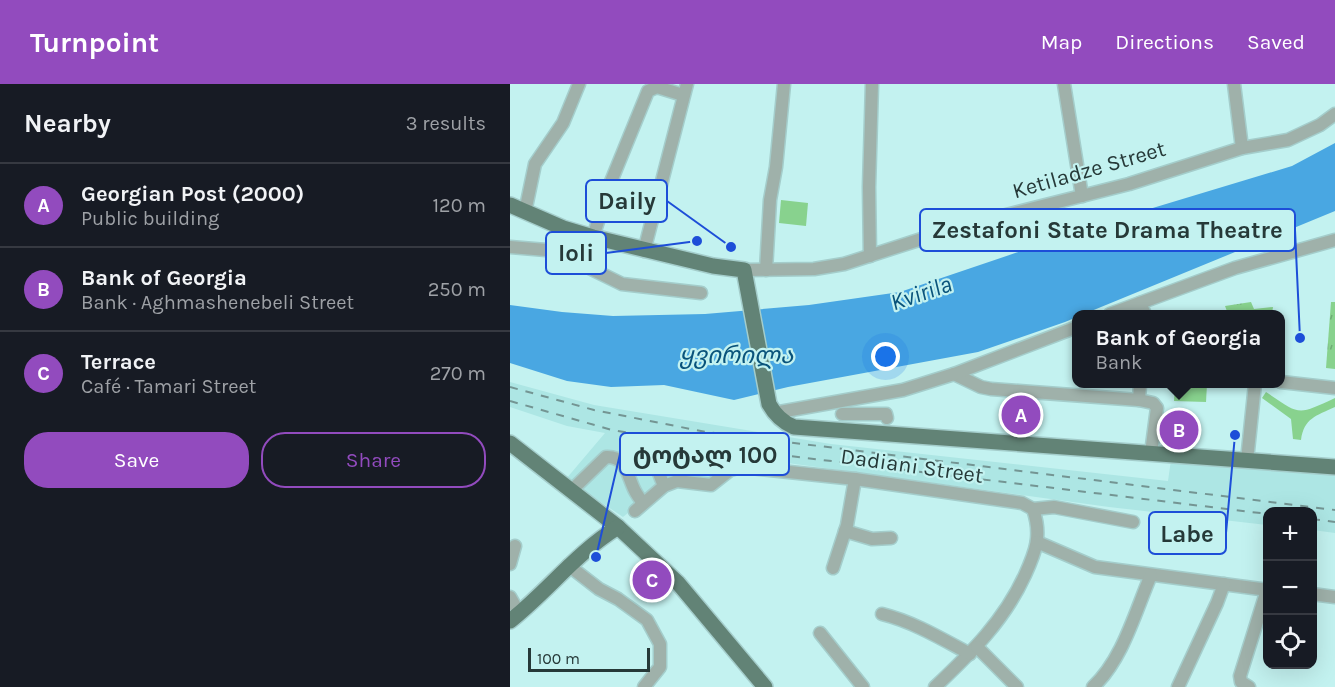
<!DOCTYPE html>
<meta charset="utf-8">
<style>
:root{--surface:#171b24;--page:#20242c;--text:#f1f3f6;--muted:#9ea1a6;--line:#363941;--accent:#924bbe}
body{margin:0;font-family:Karla,"Noto Sans Georgian",sans-serif;background:var(--page);color:var(--text)}
.controls{position:absolute;right:18px;bottom:18px;display:grid;overflow:hidden;border-radius:12px;box-shadow:0 6px 24px #0002}
.controls button{width:54px;height:54px;display:grid;place-items:center;padding:0;border:0;border-bottom:2px solid var(--line);background:var(--surface);color:var(--text);font:30px sans-serif}
.scale{position:absolute;left:18px;bottom:15px;width:122px;box-sizing:border-box;padding-left:6px;border:3px solid #263938;border-top:0;font-size:16px;line-height:21px;white-space:nowrap;color:#263938;-webkit-text-stroke:4px #c3f2f0;paint-order:stroke}
.you{position:absolute;left:376px;top:273px;width:21px;height:21px;margin:-15px;border:4px solid #fff;border-radius:50%;background:#1a73e8;box-shadow:0 0 0 9px #1a73e833}
.badge{display:grid;place-items:center;width:39px;height:39px;border-radius:50%;background:var(--accent);color:#fff;font-size:20px;font-weight:700}
.pin{position:absolute;translate:-50% -50%;border:3px solid #fff;box-shadow:0 2px 6px #0006}
.popup{position:absolute;left:562px;top:226px;width:213px;height:78px;box-sizing:border-box;display:grid;place-content:center;border-radius:12px;background:var(--surface);filter:drop-shadow(0 2px 4px #0005);font-size:20px;white-space:nowrap;color:var(--muted)}
.popup b{font-size:22px;color:var(--text)}
.popup::after{content:'';position:absolute;left:50%;top:100%;margin-left:-12px;border:12px solid transparent;border-top-color:var(--surface)}
.list{margin:0;padding:0;list-style:none}
h2{display:flex;justify-content:space-between;align-items:center;height:78px;margin:0;padding:0 24px;font-size:26px}
h2 small{font-size:20px;font-weight:400;color:var(--muted)}
.list li{display:grid;grid-template-columns:39px 1fr auto;gap:18px;align-items:center;box-sizing:border-box;height:84px;padding:0 24px;border-top:2px solid var(--line)}
.list b{display:block;font-size:22px;white-space:nowrap}
.list p{margin:0;font-size:20px;white-space:nowrap;color:var(--muted)}
.list em{font-size:20px;font-style:normal;color:var(--muted)}
.actions{display:flex;gap:12px;padding:18px 24px}
.actions a{flex:1;padding:14px 0;border:2px solid var(--accent);border-radius:24px;text-align:center;font-size:21px;color:var(--accent)}
.actions .main{background:var(--accent);color:#fff}
.icon{flex:none;width:33px;height:33px;fill:none;stroke:currentColor;stroke-width:2;stroke-linecap:round;stroke-linejoin:round}
.map{position:relative;flex:none;width:825px;height:603px;overflow:hidden}
header{display:flex;align-items:center;gap:36px;box-sizing:border-box;height:84px;padding:0 30px;background:var(--accent);color:#fff}
header strong{font-size:28px}
nav{display:flex;gap:33px;margin-inline-start:auto;font-size:21px}
main{display:flex}
aside{flex:1;background:var(--surface)}
.map>svg:first-child{display:block}
</style>
<header>
<strong>Turnpoint</strong>
<nav><a>Map</a><a>Directions</a><a>Saved</a></nav>
</header>
<main>
<aside>
<h2>Nearby<small>3 results</small></h2>
<ul class="list">
<li><span class="badge">A</span><div><b>Georgian Post (2000)</b><p>Public building</p></div><em>120 m</em></li>
<li><span class="badge">B</span><div><b>Bank of Georgia</b><p>Bank · Aghmashenebeli Street</p></div><em>250 m</em></li>
<li><span class="badge">C</span><div><b>Terrace</b><p>Café · Tamari Street</p></div><em>270 m</em></li>
</ul>
<div class="actions"><a class="main">Save</a><a>Share</a></div>
</aside>
<div class="map">
<svg width="825" height="603" viewBox="0 0 825 603">
<defs>
<pattern id="park-tufts" width="24" height="20" patternUnits="userSpaceOnUse" patternTransform="scale(1.5)"><rect width="24" height="20" fill="#88d28e"/><path d="M3 7l-1-3M5 7V3M7 7l1-3M15 17l-1-3M17 17v-4M19 17l1-3" fill="none" stroke="#6fab75"/></pattern>
</defs>
<rect width="100%" height="100%" fill="#c3f2f0"/>
<polygon fill="#ade6e4" points="0,298 84,321 321,360 658,397 661,376 825,390 825,449 803,446 802,428 758,428 757,441 599,423 219,371 207,388 195,398 160,395 113,433 56,395 95,349 57,342 0,323"/>
<g fill="#88d28e">
<polygon points="271,116 298,119 296,142 269,139"/>
<polygon points="665,300 697,300 696,318 664,317"/>
<path d="M756 308C791 331 786 332 825 314V323C806 332 794 334 791 356L783 355 781 335 752 314Z"/>
</g>
<g fill="url(#park-tufts)">
<polygon points="741,218 744,225 763,223 762,230 718,230 715,222"/>
<polygon points="821,218 825,218 825,285 816,284"/>
</g>
<polygon fill="#49a7e2" points="825,59 825,127 574,230 567,230 567,233 555,238 468,268 278,303 224,316 154,301 101,303 57,297 0,279 0,221 52,228 103,232 195,230 299,221 390,208 603,136 782,82"/>
<g fill="none" stroke-linecap="round" stroke-linejoin="round">
<g stroke="#a4cdcb" stroke-width="15">
<g id="minor">
<polyline points="554,0 572,112"/>
<polyline points="724,0 732,64"/>
<polyline points="15,128 25,80 53,39 69,0"/>
<polyline points="83,153 100,100 138,7 147,3 173,11"/>
<polyline points="0,163 36,166 55,172 112,200 191,209"/>
<polyline points="134,167 177,0"/>
<polyline points="360,172 359,103 362,0"/>
<polyline points="234,186 304,185 334,180 449,143 619,100 732,64 778,56 810,41 825,30"/>
<polyline points="256,186 260,116 266,83 274,0"/>
<polyline points="630,219 635,230"/>
<polyline points="600,230 725,184 825,156"/>
<polyline points="444,290 471,303 481,305 629,316 643,319 647,324 641,369"/>
<polyline points="771,298 825,304"/>
<polyline points="629,316 630,300"/>
<polyline points="264,329 393,306 444,290 567,243"/>
<polyline points="332,330 376,330 377,334"/>
<polyline points="125,364 128,371 146,382 154,402"/>
<polyline points="737,376 745,300"/>
<path d="M62 406 96 373C117 372 117 392 125 407 127 411 130 415 133 419"/>
<polyline points="523,425 544,423 623,438"/>
<path d="M125 427 154 402 167 397 201 401 220 386 232 383 345 395 512 419 523 425C532 451 526 467 515 491 494 537 461 569 425 603"/>
<polyline points="335,447 362,455 381,454"/>
<polyline points="527,458 585,483 758,506"/>
<polyline points="0,480 5,462"/>
<polyline points="58,481 89,505 108,515 137,536 150,560 150,583 134,603"/>
<polyline points="323,484 337,441 345,395"/>
<polyline points="802,510 825,513"/>
<polyline points="0,513 9,529"/>
<path d="M372 530C404 538 432 555 460 570"/>
<polyline points="310,549 353,603"/>
<polyline points="467,563 507,603"/>
<path d="M583 603C613 575 625 528 641 491"/>
<polyline points="668,603 707,519 714,500"/>
<polyline points="739,603 731,598 730,592 757,506"/>
</g>
</g>
<g stroke="#a4cdcb" stroke-width="18">
<g id="major">
<path d="M0 121 53 144 83 153 203 182 234 186 259 320C265 331 272 338 284 343L825 383"/>
<polyline points="0,359 108,443 168,499 255,603"/>
<path d="M0 537C38 507 66 469 108 443"/>
</g>
</g>
<use href="#minor" stroke="#9fb1aa" stroke-width="12"/>
<use href="#major" stroke="#628376" stroke-width="15"/>
<g stroke="#749593" stroke-width="2" stroke-dasharray="8 8" stroke-linecap="butt">
<polyline points="0,303 84,326 196,348 825,426"/>
<polyline points="0,317 102,346 197,362 758,430"/>
<polyline points="802,435 825,438"/>
</g>
</g>
<g text-anchor="middle" dominant-baseline="central" stroke-width="4.5" stroke-linejoin="round" paint-order="stroke">
<g font-size="22" fill="#263938" stroke="#c3f2f0">
<text transform="translate(579 86) rotate(-16)">Ketiladze Street</text>
<text transform="translate(402 382) rotate(8)">Dadiani Street</text>
</g>
<g font-size="24" font-style="italic" fill="#09537b" stroke="#c3f2f0">
<text transform="translate(411 209) rotate(-19)">Kvirila</text>
<text x="226" y="271">ყვირილა</text>
</g>
</g>
<path fill="none" stroke="#1d4ed8" stroke-width="2" d="M221 163L157 117M790 254L785 146M187 157L96 169M86 473L110 370M725 351L716 449"/>
<g fill="#1d4ed8" stroke="#c3f2f0" stroke-width="2">
<circle cx="221" cy="163" r="6"/>
<circle cx="790" cy="254" r="6"/>
<circle cx="187" cy="157" r="6"/>
<circle cx="86" cy="473" r="6"/>
<circle cx="725" cy="351" r="6"/>
</g>
<g fill="#c3f2f0" stroke="#1d4ed8" stroke-width="2">
<rect x="76" y="96" width="81" height="42" rx="6"/>
<rect x="410" y="125" width="375" height="42" rx="6"/>
<rect x="36" y="148" width="60" height="42" rx="6"/>
<rect x="110" y="349" width="169" height="42" rx="6"/>
<rect x="639" y="428" width="77" height="42" rx="6"/>
</g>
<g font-size="24" text-anchor="middle" font-weight="bold" fill="#263938">
<text x="117" y="125">Daily</text>
<text x="597" y="154">Zestafoni State Drama Theatre</text>
<text x="66" y="177">Ioli</text>
<text x="195" y="379">ტოტალ 100</text>
<text x="677" y="458">Labe</text>
</g>
</svg>
<div class="controls">
<button>+</button>
<button>−</button>
<button><svg class="icon" aria-label="locate" viewBox="0 0 24 24"><circle cx="12" cy="12" r="6"/><path d="M12 2v4M12 18v4M2 12h4M18 12h4"/></svg></button>
</div>
<div class="scale">100 m</div>
<div class="you"></div>
<div class="pin badge" style="left:511px;top:331px">A</div>
<div class="pin badge" style="left:669px;top:346px">B</div>
<div class="popup"><b>Bank of Georgia</b>Bank</div>
<div class="pin badge" style="left:142px;top:496px">C</div>
</div>
</main>
